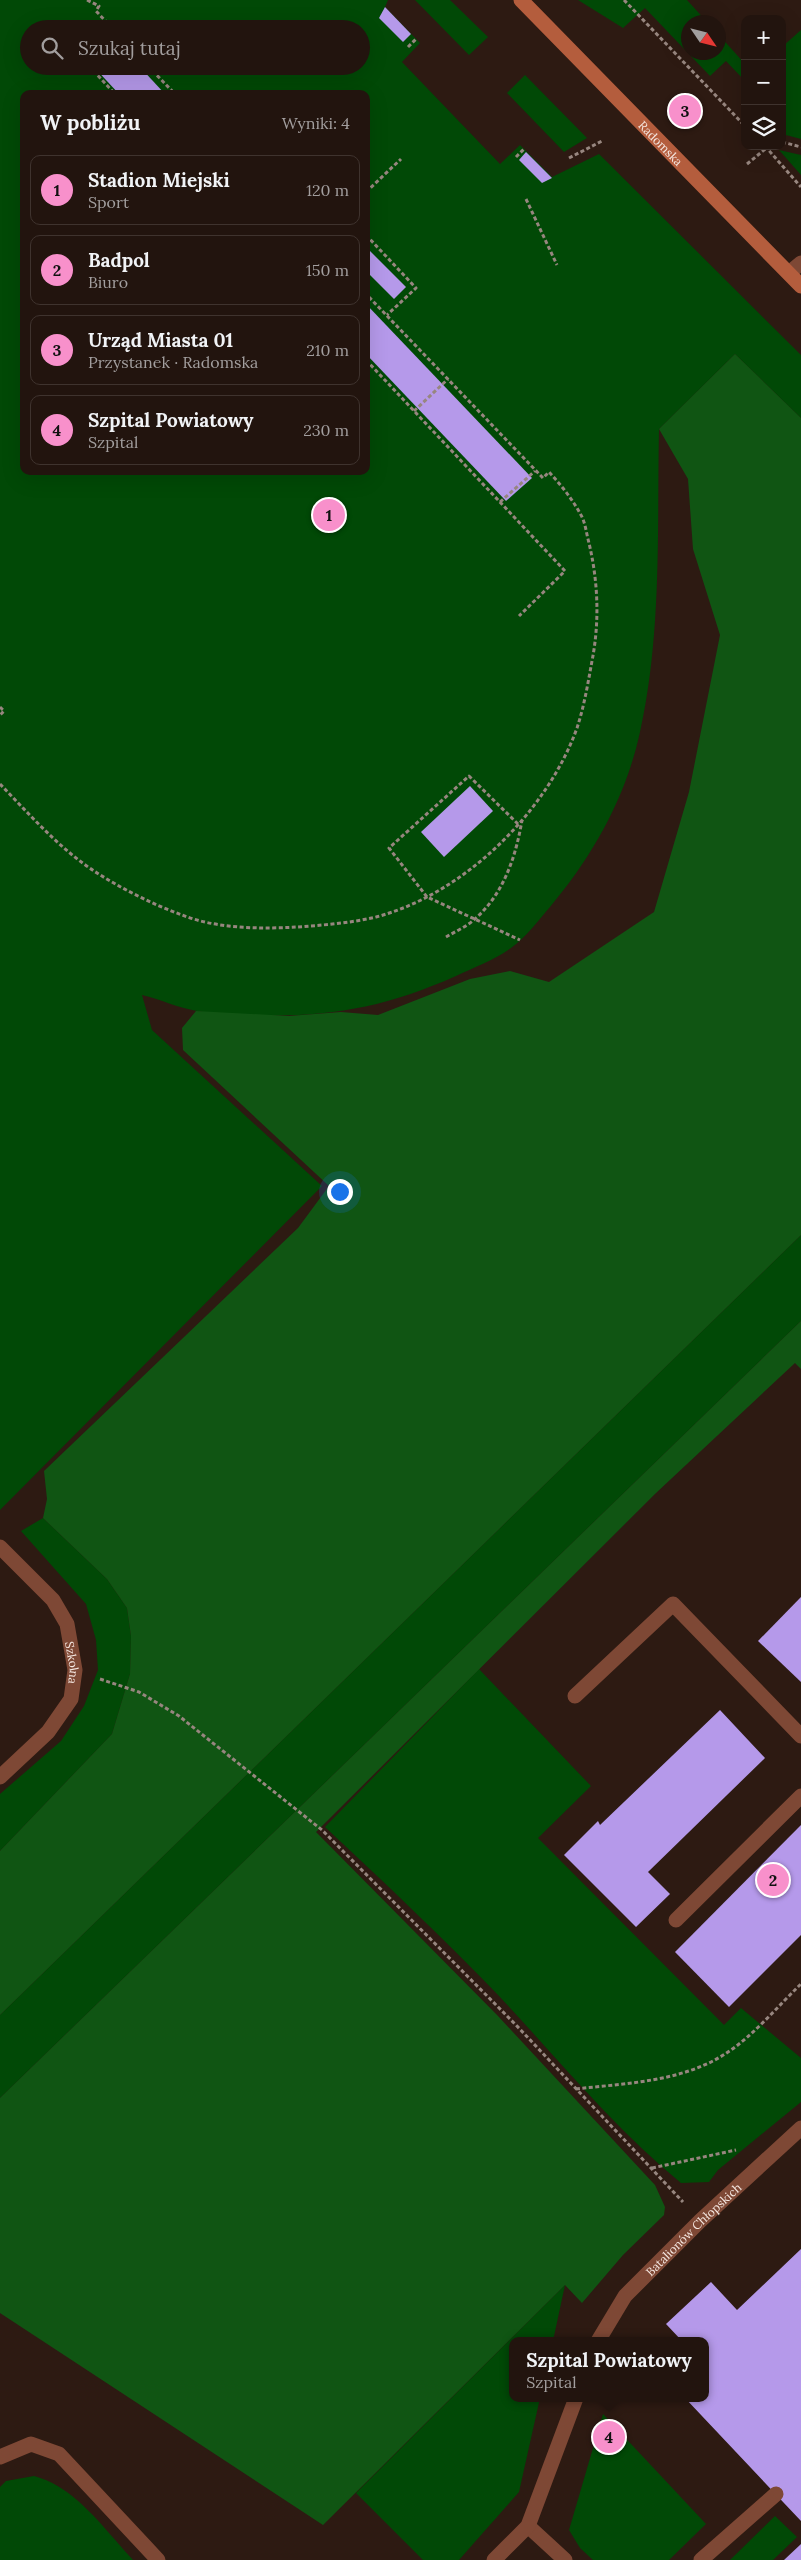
<!DOCTYPE html>
<html lang="pl">
<meta charset="utf-8">
<style>
:root{--surface:#22140e;--page:#2a1d17;--text:#f1f3f6;--muted:#a29e9e;--line:#3f332e;--accent:#f890cb}
body{margin:0;font-family:Lora,serif;background:var(--page);color:var(--text)}
.controls{position:absolute;right:15px;top:15px;display:grid;overflow:hidden;border-radius:10px;box-shadow:0 5px 20px #0002}
.controls button{width:45px;height:45px;display:grid;place-items:center;padding:0;border:0;border-bottom:1px solid var(--line);background:var(--surface);color:var(--text);font:25px sans-serif}
.compass{position:absolute;left:681px;top:15px;width:45px;height:45px;border-radius:50%;background:var(--surface);box-shadow:0 5px 20px #0002;rotate:125deg}
.you{position:absolute;left:339px;top:1191px;width:18px;height:18px;margin:-12px;border:4px solid #fff;border-radius:50%;background:#1a73e8;box-shadow:0 0 0 8px #1a73e833}
.badge{display:grid;place-items:center;width:32px;height:32px;border-radius:50%;background:var(--accent);color:#111;font-size:16px;font-weight:700}
.pin{position:absolute;translate:-50% -50%;border:2px solid #fff;box-shadow:0 1px 5px #0006}
.popup{position:absolute;left:509px;top:2337px;width:200px;height:65px;box-sizing:border-box;display:grid;place-content:center;border-radius:10px;background:var(--surface);filter:drop-shadow(0 1px 4px #0005);font-size:16px;white-space:nowrap;color:var(--muted)}
.popup b{font-size:19px;color:var(--text)}
.popup::after{content:'';position:absolute;left:50%;top:100%;margin-left:-10px;border:10px solid transparent;border-top-color:var(--surface)}
.list{margin:0;padding:0;list-style:none}
h2{display:flex;justify-content:space-between;align-items:center;height:65px;margin:0;padding:0 20px;font-size:21px}
h2 small{font-size:16px;font-weight:400;color:var(--muted)}
.list li{display:grid;grid-template-columns:32px 1fr auto;gap:15px;align-items:center;box-sizing:border-box;height:70px;margin:0 10px 10px;padding:0 10px;border:1px solid var(--line);border-radius:10px}
.list b{display:block;font-size:19px;white-space:nowrap}
.list p{margin:0;font-size:16px;white-space:nowrap;color:var(--muted)}
.list em{font-size:16px;font-style:normal;color:var(--muted)}
.icon{flex:none;width:28px;height:28px;fill:none;stroke:currentColor;stroke-width:2;stroke-linecap:round;stroke-linejoin:round}
.map{position:relative;flex:none;width:801px;height:2560px;overflow:hidden}
.search{position:absolute;background:var(--surface);box-shadow:0 5px 20px #0002;left:20px;top:20px;width:350px;height:55px;display:flex;align-items:center;gap:12px;box-sizing:border-box;padding:0 18px;border-radius:28px;color:var(--muted);font-size:19px}
.panel{position:absolute;background:var(--surface);box-shadow:0 5px 20px #0002;left:20px;top:90px;width:350px;height:385px;border-radius:10px}
.map>svg:first-child{display:block}
</style>
<div class="map">
<svg width="801" height="2560" viewBox="0 0 801 2560">
<rect width="100%" height="100%" fill="#2d1a12"/>
<g fill="#014906" fill-rule="evenodd">
<path d="M0 0H388L385 7 420 43 402 62 500 164 520 145 552 177 599 154 801 355V418L735 354 659 429C657 529 662 633 640 732 626 797 593 856 550 907 538 921 526 937 511 948 494 960 475 967 456 976 384 1008 327 1018 249 1015 232 1014 213 1014 197 1011 178 1008 160 999 142 995L152 1030 322 1186 0 1510ZM29 29H361V66H29ZM24 94H366V471H24Z"/>
<polygon points="415,0 450,0 488,37 469,55"/>
<polygon points="578,0 687,0 707,22 688,22 688,52 718,52 719,35 745,64 745,81 726,61 710,76 645,8 623,28"/>
<polygon points="801,30 801,139 782,134 782,47"/>
<polygon points="525,75 587,138 564,152 507,93"/>
<polygon points="779,150 801,155 801,175"/>
<polygon points="801,1235 801,1321 0,2098 0,2015"/>
<polygon points="43,1518 107,1579 127,1608 131,1636 130,1674 112,1734 0,1851 0,1794 61,1741 84,1706 98,1670 96,1640 86,1604 21,1531"/>
<path d="M479 1669 591 1786 538 1838 724 2025 741 2008 801 2058V2102L718 2170 709 2182 681 2183C614 2128 558 2059 499 1996 443 1938 384 1882 325 1827Z"/>
<polygon points="565,2285 553,2341 513,2341 513,2398 540,2398 519,2492 459,2560 423,2560 356,2493"/>
<polygon points="603,2414 706,2524 669,2560 593,2560 580,2548 569,2530"/>
<path d="M34 2476C76 2487 104 2529 133 2560H0V2487L6 2481Z"/>
<polygon points="775,2516 797,2537 773,2560 730,2560"/>
</g>
<g fill="#105513">
<polygon points="735,354 801,418 801,1235 0,2015 0,1851 112,1734 130,1674 131,1636 127,1608 107,1579 43,1518 47,1499 44,1471 298,1228 329,1186 183,1050 182,1028 196,1011 289,1016 341,1012 378,1015 470,979 510,971 549,982 654,912 689,792 720,635 693,549 688,479 659,429"/>
<polygon points="801,1321 801,1369 795,1363 656,1493 316,1832 498,2016 655,2185 665,2207 664,2215 623,2255 582,2303 565,2285 323,2525 0,2313 0,2098"/>
</g>
<g fill="#b599ea">
<polygon points="385,7 411,34 403,42 379,18"/>
<polygon points="93,66 139,66 165,94 119,94"/>
<polygon points="526,152 552,178 542,183 519,160"/>
<polygon points="366,247 406,287 394,299 366,271"/>
<polygon points="366,304 532,478 506,501 366,354"/>
<polygon points="470,786 493,811 444,857 421,832"/>
<polygon points="801,1597 801,1682 758,1641"/>
<polygon points="720,1710 765,1758 648,1872 670,1894 636,1927 564,1855 598,1821 600,1825"/>
<polygon points="801,1825 801,1935 729,2007 675,1952"/>
<polygon points="801,2249 801,2521 685,2398 705,2398 705,2341 682,2341 666,2324 711,2282 737,2310"/>
<polygon points="801,2544 801,2560 784,2560"/>
</g>
<g fill="none" stroke-linecap="round" stroke-linejoin="round">
<g stroke="#97867f" stroke-width="3" stroke-dasharray="4 2.5" stroke-linecap="butt">
<polyline points="87,0 99,6 96,11 113,29"/>
<polyline points="624,0 745,126"/>
<polyline points="408,47 416,39"/>
<polyline points="89,66 115,94"/>
<polyline points="148,66 175,94"/>
<polyline points="782,142 801,147"/>
<polyline points="765,146 801,187"/>
<polyline points="516,157 524,149"/>
<polyline points="569,158 602,141"/>
<polyline points="747,164 769,146"/>
<polyline points="366,192 401,159"/>
<polyline points="526,199 557,265"/>
<polyline points="366,235 416,288 387,315"/>
<polyline points="366,360 565,571 519,616"/>
<polyline points="414,411 448,379"/>
<polyline points="500,502 535,471"/>
<polyline points="0,707 4,711 0,715"/>
<path d="M0 784C29 814 59 848 94 871 120 888 152 904 182 915 217 929 261 929 298 927 324 925 351 923 376 917 464 894 547 812 577 728 584 707 588 683 592 661 600 620 598 579 588 539 586 531 585 522 581 515 573 500 561 485 549 472L543 478 366 294"/>
<polyline points="518,824 469,776 389,848 427,897 520,940"/>
<path d="M446 937C456 931 468 926 476 918 504 893 516 856 522 820"/>
<polyline points="100,1679 139,1692 179,1716 322,1830 516,2025 683,2202"/>
<path d="M576 2089C627 2083 684 2082 728 2052 754 2035 779 2005 801 1984"/>
<polyline points="652,2168 736,2150"/>
</g>
<g stroke="#7e4835" stroke-width="15">
<polyline points="789,273 801,263"/>
<polyline points="575,1696 673,1604 801,1736"/>
<polyline points="676,1920 801,1796"/>
<path id="s1" d="M598 2341 625 2296 700 2221 801 2128"/>
<polyline points="0,2457 31,2444 59,2454 158,2560"/>
<polyline points="528,2526 565,2560"/>
<polyline points="494,2560 528,2526 576,2398"/>
<polyline points="701,2560 776,2494"/>
</g>
<path stroke="#7e4835" stroke-width="15" id="s2" d="M0 1547 53 1600 67 1624 75 1670 71 1699 48 1732 0 1777"/>
<path stroke="#b45d3d" stroke-width="15" id="s3" d="M521 0 801 286"/>
</g>
<g text-anchor="middle" dominant-baseline="central" stroke-width="5" stroke-linejoin="round" paint-order="stroke">
<g font-size="12" fill="#f6e8e2" stroke="#231109">
<text stroke="none"><textPath href="#s3" startOffset="200">Radomska</textPath></text>
<text stroke="none"><textPath href="#s2" startOffset="142">Szkolna</textPath></text>
<text stroke="none"><textPath href="#s1" startOffset="148">Batalionów Chłopskich</textPath></text>
</g>
</g>
</svg>
<div class="controls">
<button>+</button>
<button>−</button>
<button><svg class="icon" aria-label="layers" viewBox="0 0 24 24"><path d="M12 4l9 5-9 5-9-5zM3 14l9 5 9-5"/></svg></button>
</div>
<svg class="compass" viewBox="-18 -18 36 36"><path d="M0-13l5 13h-10z" fill="#e53935"/><path d="M0 13l5-13h-10z" fill="#a29e9e"/></svg>
<div class="you"></div>
<div class="pin badge" style="left:329px;top:515px">1</div>
<div class="pin badge" style="left:773px;top:1880px">2</div>
<div class="pin badge" style="left:685px;top:111px">3</div>
<div class="pin badge" style="left:609px;top:2437px">4</div>
<div class="popup"><b>Szpital Powiatowy</b>Szpital</div>
<div class="search"><svg class="icon" aria-label="search" viewBox="0 0 24 24"><circle cx="10" cy="10" r="6"/><path d="M15 15l6 6"/></svg>Szukaj tutaj</div>
<section class="panel">
<h2>W pobliżu<small>Wyniki: 4</small></h2>
<ul class="list">
<li><span class="badge">1</span><div><b>Stadion Miejski</b><p>Sport</p></div><em>120 m</em></li>
<li><span class="badge">2</span><div><b>Badpol</b><p>Biuro</p></div><em>150 m</em></li>
<li><span class="badge">3</span><div><b>Urząd Miasta 01</b><p>Przystanek · Radomska</p></div><em>210 m</em></li>
<li><span class="badge">4</span><div><b>Szpital Powiatowy</b><p>Szpital</p></div><em>230 m</em></li>
</ul>
</section>
</div>
